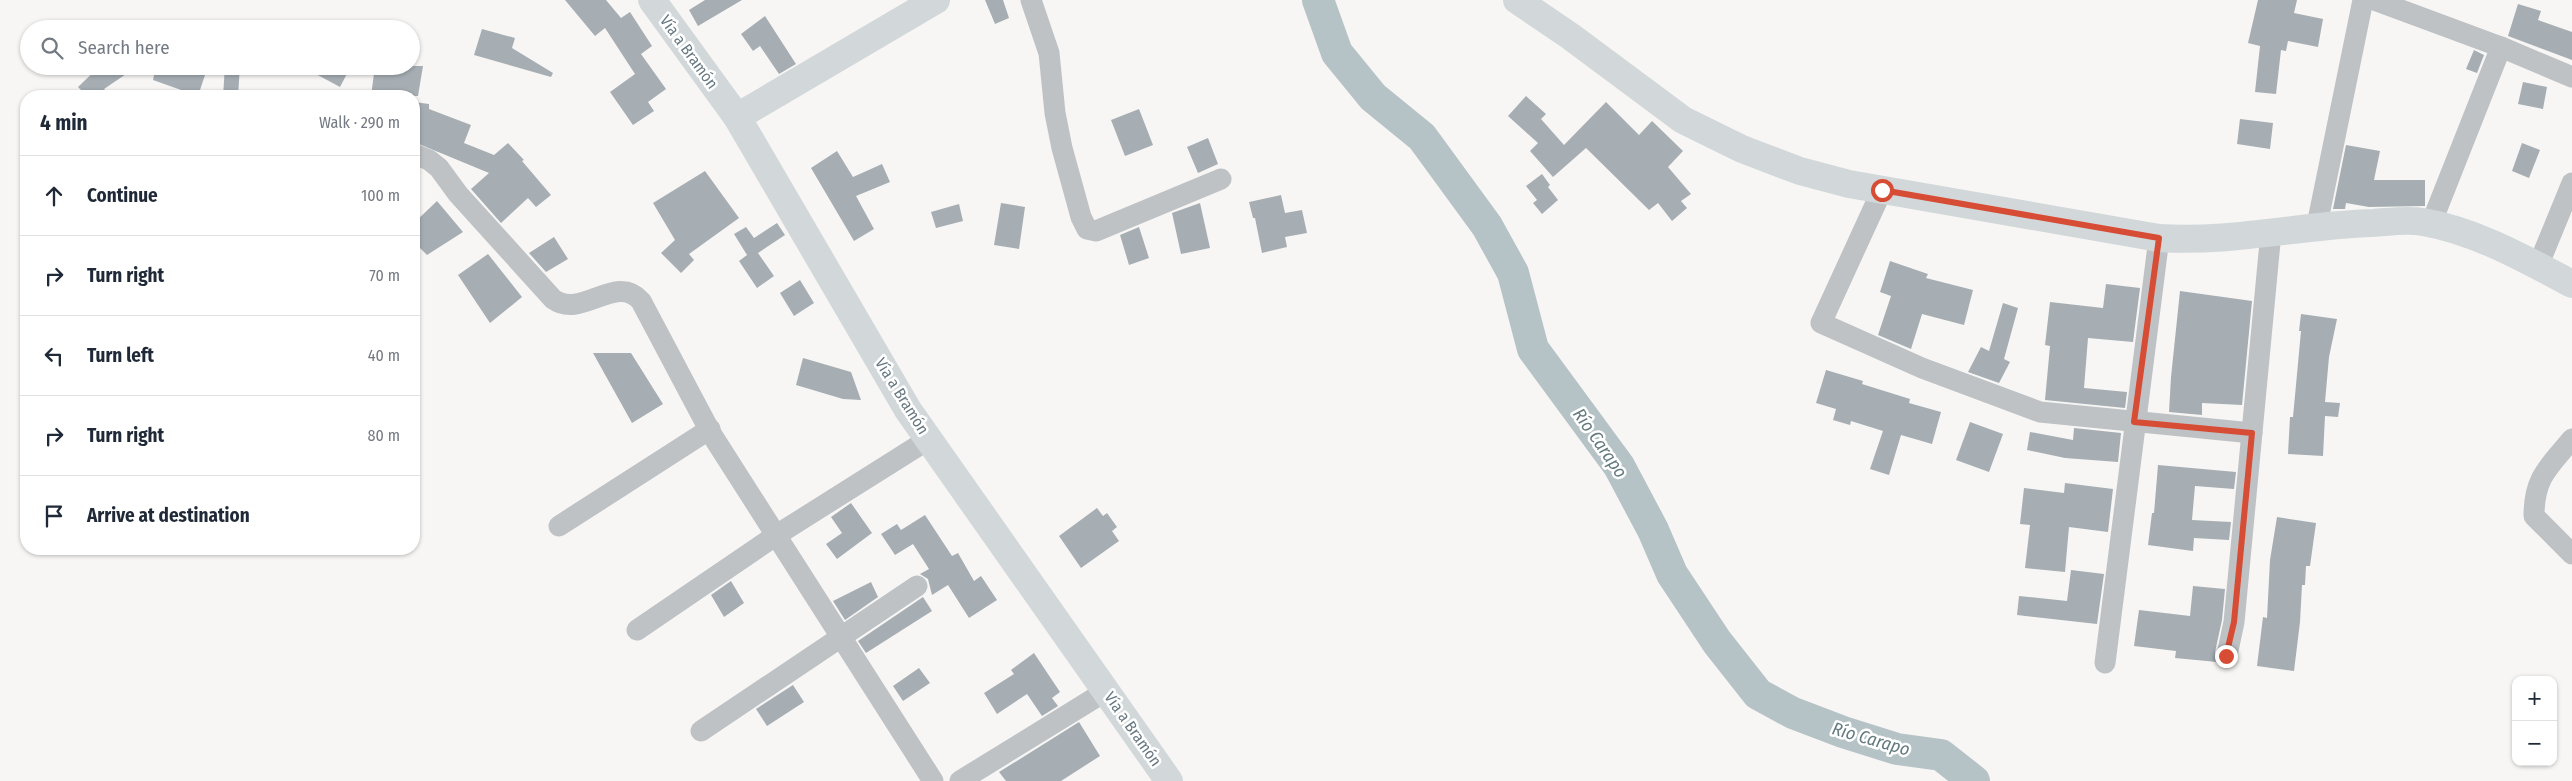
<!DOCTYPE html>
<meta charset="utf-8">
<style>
:root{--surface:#fff;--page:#f2f2f3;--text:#1f2937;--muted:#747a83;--line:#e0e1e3}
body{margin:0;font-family:"Fira Sans Condensed",sans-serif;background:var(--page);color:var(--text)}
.controls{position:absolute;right:15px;bottom:15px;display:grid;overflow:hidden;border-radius:10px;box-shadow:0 1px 4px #0004}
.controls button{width:45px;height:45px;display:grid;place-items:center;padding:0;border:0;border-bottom:1px solid var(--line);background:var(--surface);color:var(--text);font:25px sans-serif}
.stop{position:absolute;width:15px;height:15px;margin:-11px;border:4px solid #d74c34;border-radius:50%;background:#fff}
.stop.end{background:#d74c34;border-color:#fff;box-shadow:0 1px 5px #0008}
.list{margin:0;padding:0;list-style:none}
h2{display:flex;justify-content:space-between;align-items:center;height:65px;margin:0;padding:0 20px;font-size:21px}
h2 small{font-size:16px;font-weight:400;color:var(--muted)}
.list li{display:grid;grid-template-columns:32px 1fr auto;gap:15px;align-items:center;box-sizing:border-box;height:80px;padding:0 20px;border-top:1px solid var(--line)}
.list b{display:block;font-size:19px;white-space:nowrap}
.list em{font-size:16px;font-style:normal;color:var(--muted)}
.icon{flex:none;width:28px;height:28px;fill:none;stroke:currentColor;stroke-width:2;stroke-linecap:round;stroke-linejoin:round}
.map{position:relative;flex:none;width:2572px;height:781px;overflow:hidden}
.search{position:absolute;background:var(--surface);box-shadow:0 1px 4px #0004;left:20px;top:20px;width:400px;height:55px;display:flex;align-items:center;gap:12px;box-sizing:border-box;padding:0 18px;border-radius:28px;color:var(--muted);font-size:19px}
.panel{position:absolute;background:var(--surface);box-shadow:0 1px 4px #0004;left:20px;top:90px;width:400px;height:465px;border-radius:20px}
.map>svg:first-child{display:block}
</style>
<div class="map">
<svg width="2572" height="781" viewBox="0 0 2572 781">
<rect width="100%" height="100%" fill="#f7f6f4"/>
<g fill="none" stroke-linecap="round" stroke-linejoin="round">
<polyline stroke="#b6c3c6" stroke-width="32" points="1318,0 1337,53 1373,97 1422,137 1487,226 1513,273 1533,349 1619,466 1653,530 1672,574 1717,642 1758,694 1793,713 1843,732 1897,749 1941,755 1974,781"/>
</g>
<g fill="#a6aeb3">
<polygon points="565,0 606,0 621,18 630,12 652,46 641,54 666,89 648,102 654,111 633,125 610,92 635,74 605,28 595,36"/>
<polygon points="705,0 742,0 698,26 689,10"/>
<polygon points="985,0 1003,0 1009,18 995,24"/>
<polygon points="2258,0 2297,0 2294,13 2323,19 2318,47 2288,41 2286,51 2281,50 2276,94 2255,92 2260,46 2248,43"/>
<polygon points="2518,4 2541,11 2538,20 2572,32 2572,60 2508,36"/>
<polygon points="765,16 796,64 779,74 760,46 753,51 741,34"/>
<polygon points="482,29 515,38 512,48 553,73 551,77 474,55"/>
<polygon points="2474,50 2484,55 2477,73 2466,69"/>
<polygon points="100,66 138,66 104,89 111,96 87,96 78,87"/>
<polygon points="156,66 208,66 198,96 153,80"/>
<polygon points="225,66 240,66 238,96 223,96"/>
<polygon points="301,66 351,66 340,87"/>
<polygon points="375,66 423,66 418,96 371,96"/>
<polygon points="2523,82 2547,87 2543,109 2518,104"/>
<polygon points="1526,96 1546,114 1541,119 1564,145 1606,102 1639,135 1652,121 1683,151 1668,167 1691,194 1681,201 1687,208 1672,221 1658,203 1649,210 1586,148 1553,177 1530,151 1538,143 1508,116"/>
<polygon points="414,102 429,104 429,109 471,125 464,143 494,155 508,143 524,160 522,161 551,195 536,207 528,198 501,223 471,189 489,173 414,142"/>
<polygon points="1139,109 1153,145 1125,156 1111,120"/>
<polygon points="2240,119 2273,123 2270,149 2237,144"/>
<polygon points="1208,138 1218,164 1198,173 1187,147"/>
<polygon points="2522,143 2540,150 2529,178 2512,171"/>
<polygon points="2346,145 2380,151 2374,180 2425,180 2425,206 2369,207 2346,203 2345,209 2333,209"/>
<polygon points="837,151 853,177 882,164 890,182 856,196 874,229 854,241 811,168"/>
<polygon points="705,171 739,218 689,254 694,260 681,273 661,253 675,240 653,203"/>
<polygon points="1542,174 1550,185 1548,187 1558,200 1542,214 1533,203 1537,200 1526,186"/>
<polygon points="1281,195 1285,213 1302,210 1307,233 1285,237 1287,247 1262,253 1255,218 1253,218 1249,202"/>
<polygon points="437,201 463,232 427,255 414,242 414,223"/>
<polygon points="1001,203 1025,207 1019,249 994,245"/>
<polygon points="1200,203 1210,248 1181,254 1172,213"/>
<polygon points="959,204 963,221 936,228 931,212"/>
<polygon points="777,223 785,235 758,253 774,276 757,288 739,261 747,255 734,234 746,227 754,238"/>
<polygon points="1139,227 1149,258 1129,265 1120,235"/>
<polygon points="554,237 568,259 546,272 529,253"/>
<polygon points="488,254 522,297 490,323 458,275"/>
<polygon points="1890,261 1928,274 1926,278 1973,290 1964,325 1922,314 1911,349 1878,335 1891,296 1880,292"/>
<polygon points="800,280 814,303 794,316 780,293"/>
<polygon points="2106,284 2140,288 2133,342 2088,338 2084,388 2127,392 2125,408 2045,400 2050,346 2045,345 2050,302 2103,308"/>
<polygon points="2180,291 2252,301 2242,405 2202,403 2202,415 2169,412 2171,377"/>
<polygon points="2003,303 2018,308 2004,359 2010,362 1999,383 1968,372 1981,347 1989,351"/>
<polygon points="2301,314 2337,319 2329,357 2325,402 2340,403 2338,417 2325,416 2323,456 2288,454 2290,417 2293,417 2301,331 2299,331"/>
<polygon points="593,353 631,353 663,404 632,423"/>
<polygon points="803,358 851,372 861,400 843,399 796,385"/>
<polygon points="1826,370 1863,381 1862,384 1910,399 1909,403 1941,412 1932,444 1901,435 1889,475 1870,469 1883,431 1851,421 1850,425 1833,420 1836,409 1816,403"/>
<polygon points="1970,422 2003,434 1989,472 1956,460"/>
<polygon points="2074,428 2121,433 2118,462 2065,458 2027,450 2030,432 2073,440"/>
<polygon points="2158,465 2236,472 2234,489 2195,486 2192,520 2231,522 2229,540 2194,538 2193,551 2148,545 2152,513 2154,513"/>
<polygon points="2065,483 2113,489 2108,532 2069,527 2065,572 2025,568 2030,525 2020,524 2024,488 2064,493"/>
<polygon points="851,503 872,533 837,559 826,544 842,533 831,517"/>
<polygon points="1097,508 1103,516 1107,513 1117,527 1112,531 1119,541 1081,568 1059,536"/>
<polygon points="925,515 952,556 958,553 974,581 981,576 997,600 969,618 948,585 932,595 928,579 920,574 929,569 913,544 895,555 881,534 897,524 901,530"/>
<polygon points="2277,517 2316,523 2310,566 2306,566 2305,585 2302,585 2300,622 2294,671 2257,666 2263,617 2267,618 2270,560"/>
<polygon points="2071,570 2104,574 2097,624 2017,615 2019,596 2067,601"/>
<polygon points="731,581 744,603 724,617 711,595"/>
<polygon points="871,582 878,597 845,620 833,601"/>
<polygon points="2193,586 2225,589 2222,620 2215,652 2217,662 2175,658 2176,651 2134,646 2139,610 2190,616"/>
<polygon points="923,597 932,611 866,653 858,641"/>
<polygon points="1034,653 1060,692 1052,698 1058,706 1042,716 1027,694 997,714 984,693 1014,674 1011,670"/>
<polygon points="919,668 930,683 903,701 893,686"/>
<polygon points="793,685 804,702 767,726 756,709"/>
<polygon points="1079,722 1100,756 1061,781 1006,781 999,772"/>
</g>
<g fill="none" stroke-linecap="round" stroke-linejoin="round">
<g stroke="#bec2c5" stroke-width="21">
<polyline points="1031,0 1049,53 1055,113 1062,148 1081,217 1087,229 1096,231 1221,179"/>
<polyline points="2374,0 2501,47 2572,77"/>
<path d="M414 154 429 160 439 168 458 194 553 299C582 320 616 272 641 301L712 435 933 781"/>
<polyline points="1882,190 1821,323 1922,368 2040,412 2252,433"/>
<polyline points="2431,224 2501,47"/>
<polyline points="2317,225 2363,0"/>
<polyline points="2538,266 2572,183"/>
<path d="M2572 439C2549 467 2534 477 2534 516L2572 554"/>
<polyline points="559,526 710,429"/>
<polyline points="637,630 775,536 929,439"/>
<polyline points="2227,655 2234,622 2271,232"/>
<polyline points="2105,663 2159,238"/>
<polyline points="701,731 917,586"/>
<polyline points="960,781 1106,691"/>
</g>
<g stroke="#d2d8da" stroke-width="28">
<polyline points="652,0 737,117 908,410 1169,781"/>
<path d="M1517 0 1570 36 1683 120 1742 149 1800 171 1849 184 2159 238C2231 243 2301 225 2373 223 2389 222 2407 219 2423 222 2476 231 2525 259 2572 284"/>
<polyline points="737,117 936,0"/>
</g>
</g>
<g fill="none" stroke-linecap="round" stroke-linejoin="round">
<polyline stroke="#d74c34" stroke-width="6" points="1882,190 2159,238 2134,422 2252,433 2234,622 2226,656"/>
</g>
<g text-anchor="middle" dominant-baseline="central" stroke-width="5" stroke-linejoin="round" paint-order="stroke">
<g font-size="16" fill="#687983" stroke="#fff">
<text transform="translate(689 52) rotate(54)">Vía a Bramón</text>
<text transform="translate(902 396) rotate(58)">Vía a Bramón</text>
<text transform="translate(1133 729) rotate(55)">Vía a Bramón</text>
</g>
<g font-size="18" font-style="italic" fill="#637a7f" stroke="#fff">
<text transform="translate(1600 443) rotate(55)">Río Carapo</text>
<text transform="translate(1871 739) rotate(16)">Río Carapo</text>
</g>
</g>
</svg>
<div class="controls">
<button>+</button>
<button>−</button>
</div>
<div class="stop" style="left:1882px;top:190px"></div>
<div class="stop end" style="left:2226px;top:656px"></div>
<div class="search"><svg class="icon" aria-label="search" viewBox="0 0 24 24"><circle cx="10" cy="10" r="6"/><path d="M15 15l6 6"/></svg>Search here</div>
<section class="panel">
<h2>4 min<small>Walk · 290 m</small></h2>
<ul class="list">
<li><svg class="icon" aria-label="ahead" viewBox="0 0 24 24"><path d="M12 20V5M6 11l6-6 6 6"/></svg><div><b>Continue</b></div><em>100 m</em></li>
<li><svg class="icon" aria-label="right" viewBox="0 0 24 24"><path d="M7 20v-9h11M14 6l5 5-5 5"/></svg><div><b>Turn right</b></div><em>70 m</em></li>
<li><svg class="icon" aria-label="left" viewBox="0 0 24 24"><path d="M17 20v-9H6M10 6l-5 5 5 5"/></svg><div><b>Turn left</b></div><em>40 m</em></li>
<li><svg class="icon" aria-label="right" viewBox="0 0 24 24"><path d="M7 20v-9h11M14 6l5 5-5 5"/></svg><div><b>Turn right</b></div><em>80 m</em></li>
<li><svg class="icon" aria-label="arrive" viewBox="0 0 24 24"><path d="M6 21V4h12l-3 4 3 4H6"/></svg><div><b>Arrive at destination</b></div></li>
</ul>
</section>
</div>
